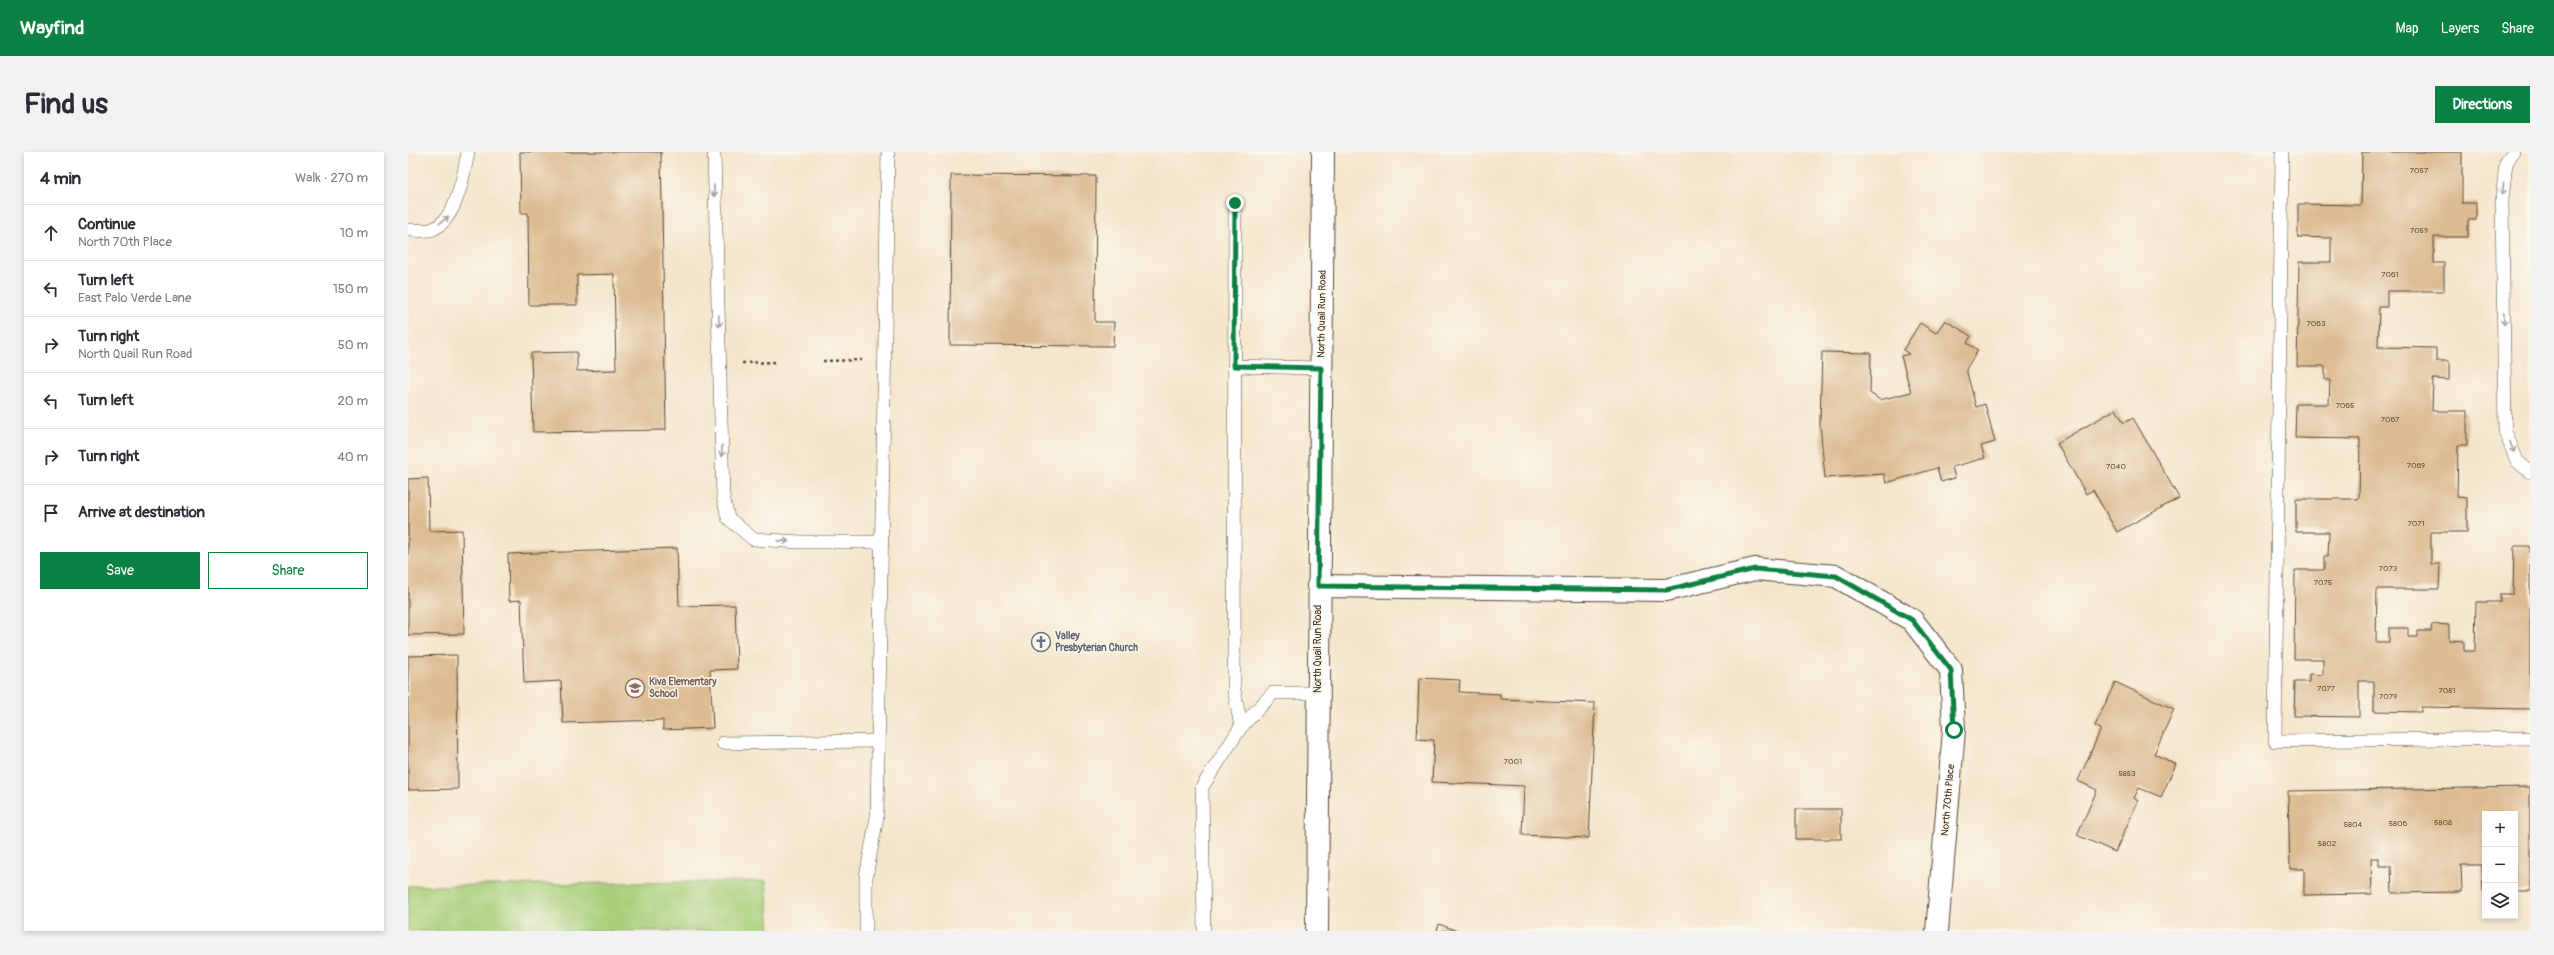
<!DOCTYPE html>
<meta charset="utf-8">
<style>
:root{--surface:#fff;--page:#f2f2f3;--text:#2b2b33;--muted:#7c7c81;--line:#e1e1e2;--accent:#0b8043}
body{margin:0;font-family:Pangolin,sans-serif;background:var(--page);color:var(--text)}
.controls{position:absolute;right:12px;bottom:12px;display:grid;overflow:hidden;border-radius:0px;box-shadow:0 2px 6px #0003}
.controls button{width:36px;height:36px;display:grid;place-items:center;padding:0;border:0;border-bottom:1px solid var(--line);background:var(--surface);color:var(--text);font:20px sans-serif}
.stop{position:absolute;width:12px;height:12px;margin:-9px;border:3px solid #0b8043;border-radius:50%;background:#fff}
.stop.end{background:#0b8043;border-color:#fff;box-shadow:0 1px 4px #0008}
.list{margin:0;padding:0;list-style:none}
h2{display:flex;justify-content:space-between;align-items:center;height:52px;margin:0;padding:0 16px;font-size:17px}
h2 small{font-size:13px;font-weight:400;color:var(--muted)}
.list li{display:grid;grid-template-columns:26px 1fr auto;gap:12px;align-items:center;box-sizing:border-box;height:56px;padding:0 16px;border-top:1px solid var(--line)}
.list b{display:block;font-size:15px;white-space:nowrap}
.list p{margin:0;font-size:13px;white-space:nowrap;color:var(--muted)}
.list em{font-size:13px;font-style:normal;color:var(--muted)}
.actions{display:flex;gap:8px;padding:12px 16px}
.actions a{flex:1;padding:9px 0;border:1px solid var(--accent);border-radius:0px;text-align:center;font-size:14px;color:var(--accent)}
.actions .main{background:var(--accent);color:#fff}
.icon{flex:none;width:22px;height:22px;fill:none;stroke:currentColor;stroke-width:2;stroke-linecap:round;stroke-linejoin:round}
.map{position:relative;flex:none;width:2122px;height:779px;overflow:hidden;border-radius:0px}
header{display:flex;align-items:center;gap:24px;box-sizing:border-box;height:56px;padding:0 20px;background:var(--accent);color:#fff}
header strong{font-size:19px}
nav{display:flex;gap:22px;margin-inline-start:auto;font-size:14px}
.intro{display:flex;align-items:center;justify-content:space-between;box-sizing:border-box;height:96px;padding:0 24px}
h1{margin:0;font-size:28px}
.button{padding:10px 18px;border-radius:0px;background:var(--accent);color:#fff;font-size:14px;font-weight:700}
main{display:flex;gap:24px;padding:0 24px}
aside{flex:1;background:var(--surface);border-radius:0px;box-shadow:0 2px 6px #0003}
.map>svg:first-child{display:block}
</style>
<header>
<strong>Wayfind</strong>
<nav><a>Map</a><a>Layers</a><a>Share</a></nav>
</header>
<div class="intro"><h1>Find us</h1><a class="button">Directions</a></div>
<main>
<aside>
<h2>4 min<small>Walk · 270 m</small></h2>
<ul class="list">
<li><svg class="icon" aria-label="ahead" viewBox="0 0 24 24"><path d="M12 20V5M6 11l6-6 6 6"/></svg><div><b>Continue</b><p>North 70th Place</p></div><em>10 m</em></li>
<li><svg class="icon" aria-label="left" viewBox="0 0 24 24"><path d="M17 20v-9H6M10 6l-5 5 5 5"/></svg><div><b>Turn left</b><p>East Palo Verde Lane</p></div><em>150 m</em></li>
<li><svg class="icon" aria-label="right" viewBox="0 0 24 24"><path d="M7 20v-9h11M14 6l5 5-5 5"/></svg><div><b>Turn right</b><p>North Quail Run Road</p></div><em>50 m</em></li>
<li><svg class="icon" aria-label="left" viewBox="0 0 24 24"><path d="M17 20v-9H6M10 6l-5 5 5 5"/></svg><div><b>Turn left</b></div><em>20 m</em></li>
<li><svg class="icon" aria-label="right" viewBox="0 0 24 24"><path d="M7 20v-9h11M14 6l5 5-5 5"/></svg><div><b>Turn right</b></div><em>40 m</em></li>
<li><svg class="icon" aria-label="arrive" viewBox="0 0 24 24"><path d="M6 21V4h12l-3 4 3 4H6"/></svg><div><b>Arrive at destination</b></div></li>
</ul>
<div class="actions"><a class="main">Save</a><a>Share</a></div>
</aside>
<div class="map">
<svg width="2122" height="779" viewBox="0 0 2122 779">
<rect width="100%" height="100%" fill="#fbf7ec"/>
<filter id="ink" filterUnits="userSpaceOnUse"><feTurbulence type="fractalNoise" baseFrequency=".025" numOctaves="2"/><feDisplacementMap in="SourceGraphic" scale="8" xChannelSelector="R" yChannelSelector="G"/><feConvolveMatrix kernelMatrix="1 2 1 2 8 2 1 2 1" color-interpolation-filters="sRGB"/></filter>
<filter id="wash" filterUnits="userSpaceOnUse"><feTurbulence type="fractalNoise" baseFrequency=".012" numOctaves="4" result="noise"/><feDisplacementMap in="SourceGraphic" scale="16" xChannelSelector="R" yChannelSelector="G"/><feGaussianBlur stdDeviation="0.9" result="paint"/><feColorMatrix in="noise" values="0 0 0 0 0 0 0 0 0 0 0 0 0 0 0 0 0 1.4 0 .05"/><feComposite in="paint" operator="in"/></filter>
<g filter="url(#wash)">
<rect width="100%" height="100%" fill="#f4e6cc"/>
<polygon fill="#a7cf79" stroke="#717c4c" points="358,729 362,779 0,779 0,734"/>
<g id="blocks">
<g fill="#ddbc93">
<polygon points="112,0 253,0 258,278 125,280 123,201 169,200 169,219 208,218 206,122 169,123 169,153 121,153 120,61 113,61"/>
<polygon points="1954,0 2054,0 2054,51 2068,51 2068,68 2060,68 2060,85 2026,85 2026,111 2036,111 2036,139 1979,139 1979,155 1971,155 1970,195 2028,196 2028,209 2041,209 2041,228 2025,227 2024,259 2059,259 2059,293 2050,293 2049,345 2059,346 2059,380 2023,380 2023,412 2032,412 2031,437 1969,437 1968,490 1981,490 1981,476 2000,476 2000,485 2010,485 2010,479 2023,479 2024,472 2041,473 2041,488 2056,489 2056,499 2067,499 2068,450 2092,450 2092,442 2105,442 2106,394 2122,394 2122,557 2013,555 2013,560 1966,559 1966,529 1951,529 1951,565 1886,564 1887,530 1901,530 1901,522 1915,523 1915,507 1886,507 1887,418 1916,418 1916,404 1920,404 1921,380 1888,380 1888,347 1951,347 1952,287 1887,286 1888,252 1921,252 1922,228 1917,228 1917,214 1889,214 1891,110 1923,110 1923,86 1890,85 1890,52 1953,53"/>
<polygon points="543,23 688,24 687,170 706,170 705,194 542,193"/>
<polygon points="1537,168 1563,184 1559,191 1570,198 1558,217 1568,255 1577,252 1587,290 1573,294 1577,306 1544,315 1547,326 1533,330 1529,316 1478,331 1476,322 1417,326 1412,272 1414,200 1463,201 1462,241 1472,248 1503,240 1493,204 1501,202 1495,198 1512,171 1528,181"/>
<polygon points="1708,257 1716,271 1725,266 1771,346 1709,380 1685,338 1678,342 1649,291"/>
<polygon points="20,326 21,379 54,378 56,482 0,483 0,327"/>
<polygon points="269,396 271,454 327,453 329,517 302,518 305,576 255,578 255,568 155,571 153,529 116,531 113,448 101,449 100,402"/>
<polygon points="49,503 50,637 0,638 0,504"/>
<polygon points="1011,526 1052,528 1051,540 1092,542 1092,547 1187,551 1181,686 1114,683 1116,634 1024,630 1026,588 1009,587"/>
<polygon points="1707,530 1766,557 1746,602 1768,612 1753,645 1731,636 1726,646 1730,649 1707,700 1669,683 1689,638 1670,629 1693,577 1687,574"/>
<polygon points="2122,635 2122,739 2107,739 2107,662 2077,662 2077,739 2075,739 2074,713 2053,713 2054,740 1984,741 1983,714 1971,714 1971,706 1963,706 1964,742 1896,743 1896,717 1882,717 1880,639"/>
<rect x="1388" y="657" width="45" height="30"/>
<polygon points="1031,772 1049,779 1029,779"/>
</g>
</g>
</g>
<g filter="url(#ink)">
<use href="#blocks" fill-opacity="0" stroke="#574638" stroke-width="1"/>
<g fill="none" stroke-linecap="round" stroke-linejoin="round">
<g stroke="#574638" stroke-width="14">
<g id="lane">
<polyline points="306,0 315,344 320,366 345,387 393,390 474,390"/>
<polyline points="1874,0 1867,589 2122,586"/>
<polyline points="2105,0 2098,11 2094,48 2097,279 2109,309 2122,320"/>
<path d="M0 78C7 78 15 79 22 78 48 71 56 22 60 0"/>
<polyline points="826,214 913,216"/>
<polyline points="833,575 865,541 910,541"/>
<polyline points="315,591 470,589"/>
<polyline points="458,779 458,725 469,665 480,0"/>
<polyline points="796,779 794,635 833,575 826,538 827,51"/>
</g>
</g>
<g stroke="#574638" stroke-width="24">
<g id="street">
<polyline points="910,434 1258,438 1347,417 1428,424 1504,468 1543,518 1546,578 1529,779"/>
<polyline points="909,779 915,0"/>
</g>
</g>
<g stroke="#574638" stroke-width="2.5" stroke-dasharray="3 3" stroke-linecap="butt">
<polyline points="415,209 454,208"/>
<polyline points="334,211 370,210"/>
</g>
<use href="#lane" stroke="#fff" stroke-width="13"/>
<use href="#street" stroke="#fff" stroke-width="22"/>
</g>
<defs><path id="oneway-shaft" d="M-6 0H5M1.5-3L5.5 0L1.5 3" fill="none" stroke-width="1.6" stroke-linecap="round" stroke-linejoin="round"/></defs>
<g stroke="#a79f9a">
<use href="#oneway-shaft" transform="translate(2095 37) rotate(96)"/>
<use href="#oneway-shaft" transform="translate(306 39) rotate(89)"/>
<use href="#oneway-shaft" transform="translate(36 68) rotate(-38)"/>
<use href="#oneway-shaft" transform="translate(2096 167) rotate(89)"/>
<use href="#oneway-shaft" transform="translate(311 169) rotate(89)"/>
<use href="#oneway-shaft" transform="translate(2104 295) rotate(68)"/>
<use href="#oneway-shaft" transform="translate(314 299) rotate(89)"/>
<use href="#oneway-shaft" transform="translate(375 389) rotate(4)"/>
</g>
</g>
<g fill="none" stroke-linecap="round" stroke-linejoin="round" filter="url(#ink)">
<polyline stroke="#0b8043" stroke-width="5" points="827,51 826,214 913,216 910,434 1258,438 1347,417 1428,424 1504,468 1543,518 1546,578"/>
</g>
<defs>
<g id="church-ring" transform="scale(1)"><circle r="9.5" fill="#fbf7ec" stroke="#6b7280" stroke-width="1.5"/><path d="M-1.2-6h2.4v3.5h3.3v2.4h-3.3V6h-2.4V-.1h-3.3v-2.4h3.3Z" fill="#6b7280"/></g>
<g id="school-ring" transform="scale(1)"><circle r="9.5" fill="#fbf7ec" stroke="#8d6e63" stroke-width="1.5"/><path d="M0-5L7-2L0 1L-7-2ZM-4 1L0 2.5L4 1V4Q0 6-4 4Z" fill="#8d6e63"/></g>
</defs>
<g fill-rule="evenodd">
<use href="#church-ring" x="633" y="490"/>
<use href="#school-ring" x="227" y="536"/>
</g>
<g text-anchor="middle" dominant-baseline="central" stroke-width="3" stroke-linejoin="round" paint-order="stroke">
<g font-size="8" fill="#644e3b">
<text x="2011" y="18">7057</text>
<text x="2011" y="78">7059</text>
<text x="1982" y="122">7061</text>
<text x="1908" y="171">7063</text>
<text x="1937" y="253">7065</text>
<text x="1982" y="267">7067</text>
<text x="2008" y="313">7069</text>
<text x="1708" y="314">7040</text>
<text x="2008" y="371">7071</text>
<text x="1980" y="416">7073</text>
<text x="1915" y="430">7075</text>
<text x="1918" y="536">7077</text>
<text x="2039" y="538">7081</text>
<text x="1980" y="544">7079</text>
<text x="1105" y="609">7001</text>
<text x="1719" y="621">5853</text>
<text x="2035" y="670">5808</text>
<text x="1990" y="671">5806</text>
<text x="1945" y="672">5804</text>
<text x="1919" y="691">5802</text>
</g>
<g font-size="10" fill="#3b2a1e" stroke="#fbf7ec">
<text transform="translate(914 162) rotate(-89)">North Quail Run Road</text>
<text transform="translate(910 497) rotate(-90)">North Quail Run Road</text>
<text transform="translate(1540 648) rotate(-85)">North 70th Place</text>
</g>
<g font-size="10" font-weight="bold" fill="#5b616d" stroke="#fbf7ec" text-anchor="start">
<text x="647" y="484">Valley<tspan x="647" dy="12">Presbyterian Church</tspan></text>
</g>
<g font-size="10" font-weight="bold" fill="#785e54" stroke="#fbf7ec" text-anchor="start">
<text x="241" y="530">Kiva Elementary<tspan x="241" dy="12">School</tspan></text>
</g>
</g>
</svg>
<div class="controls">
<button>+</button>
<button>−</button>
<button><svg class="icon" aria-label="layers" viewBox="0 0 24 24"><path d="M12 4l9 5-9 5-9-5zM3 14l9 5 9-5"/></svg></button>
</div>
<div class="stop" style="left:1546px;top:578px"></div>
<div class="stop end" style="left:827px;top:51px"></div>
</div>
</main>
